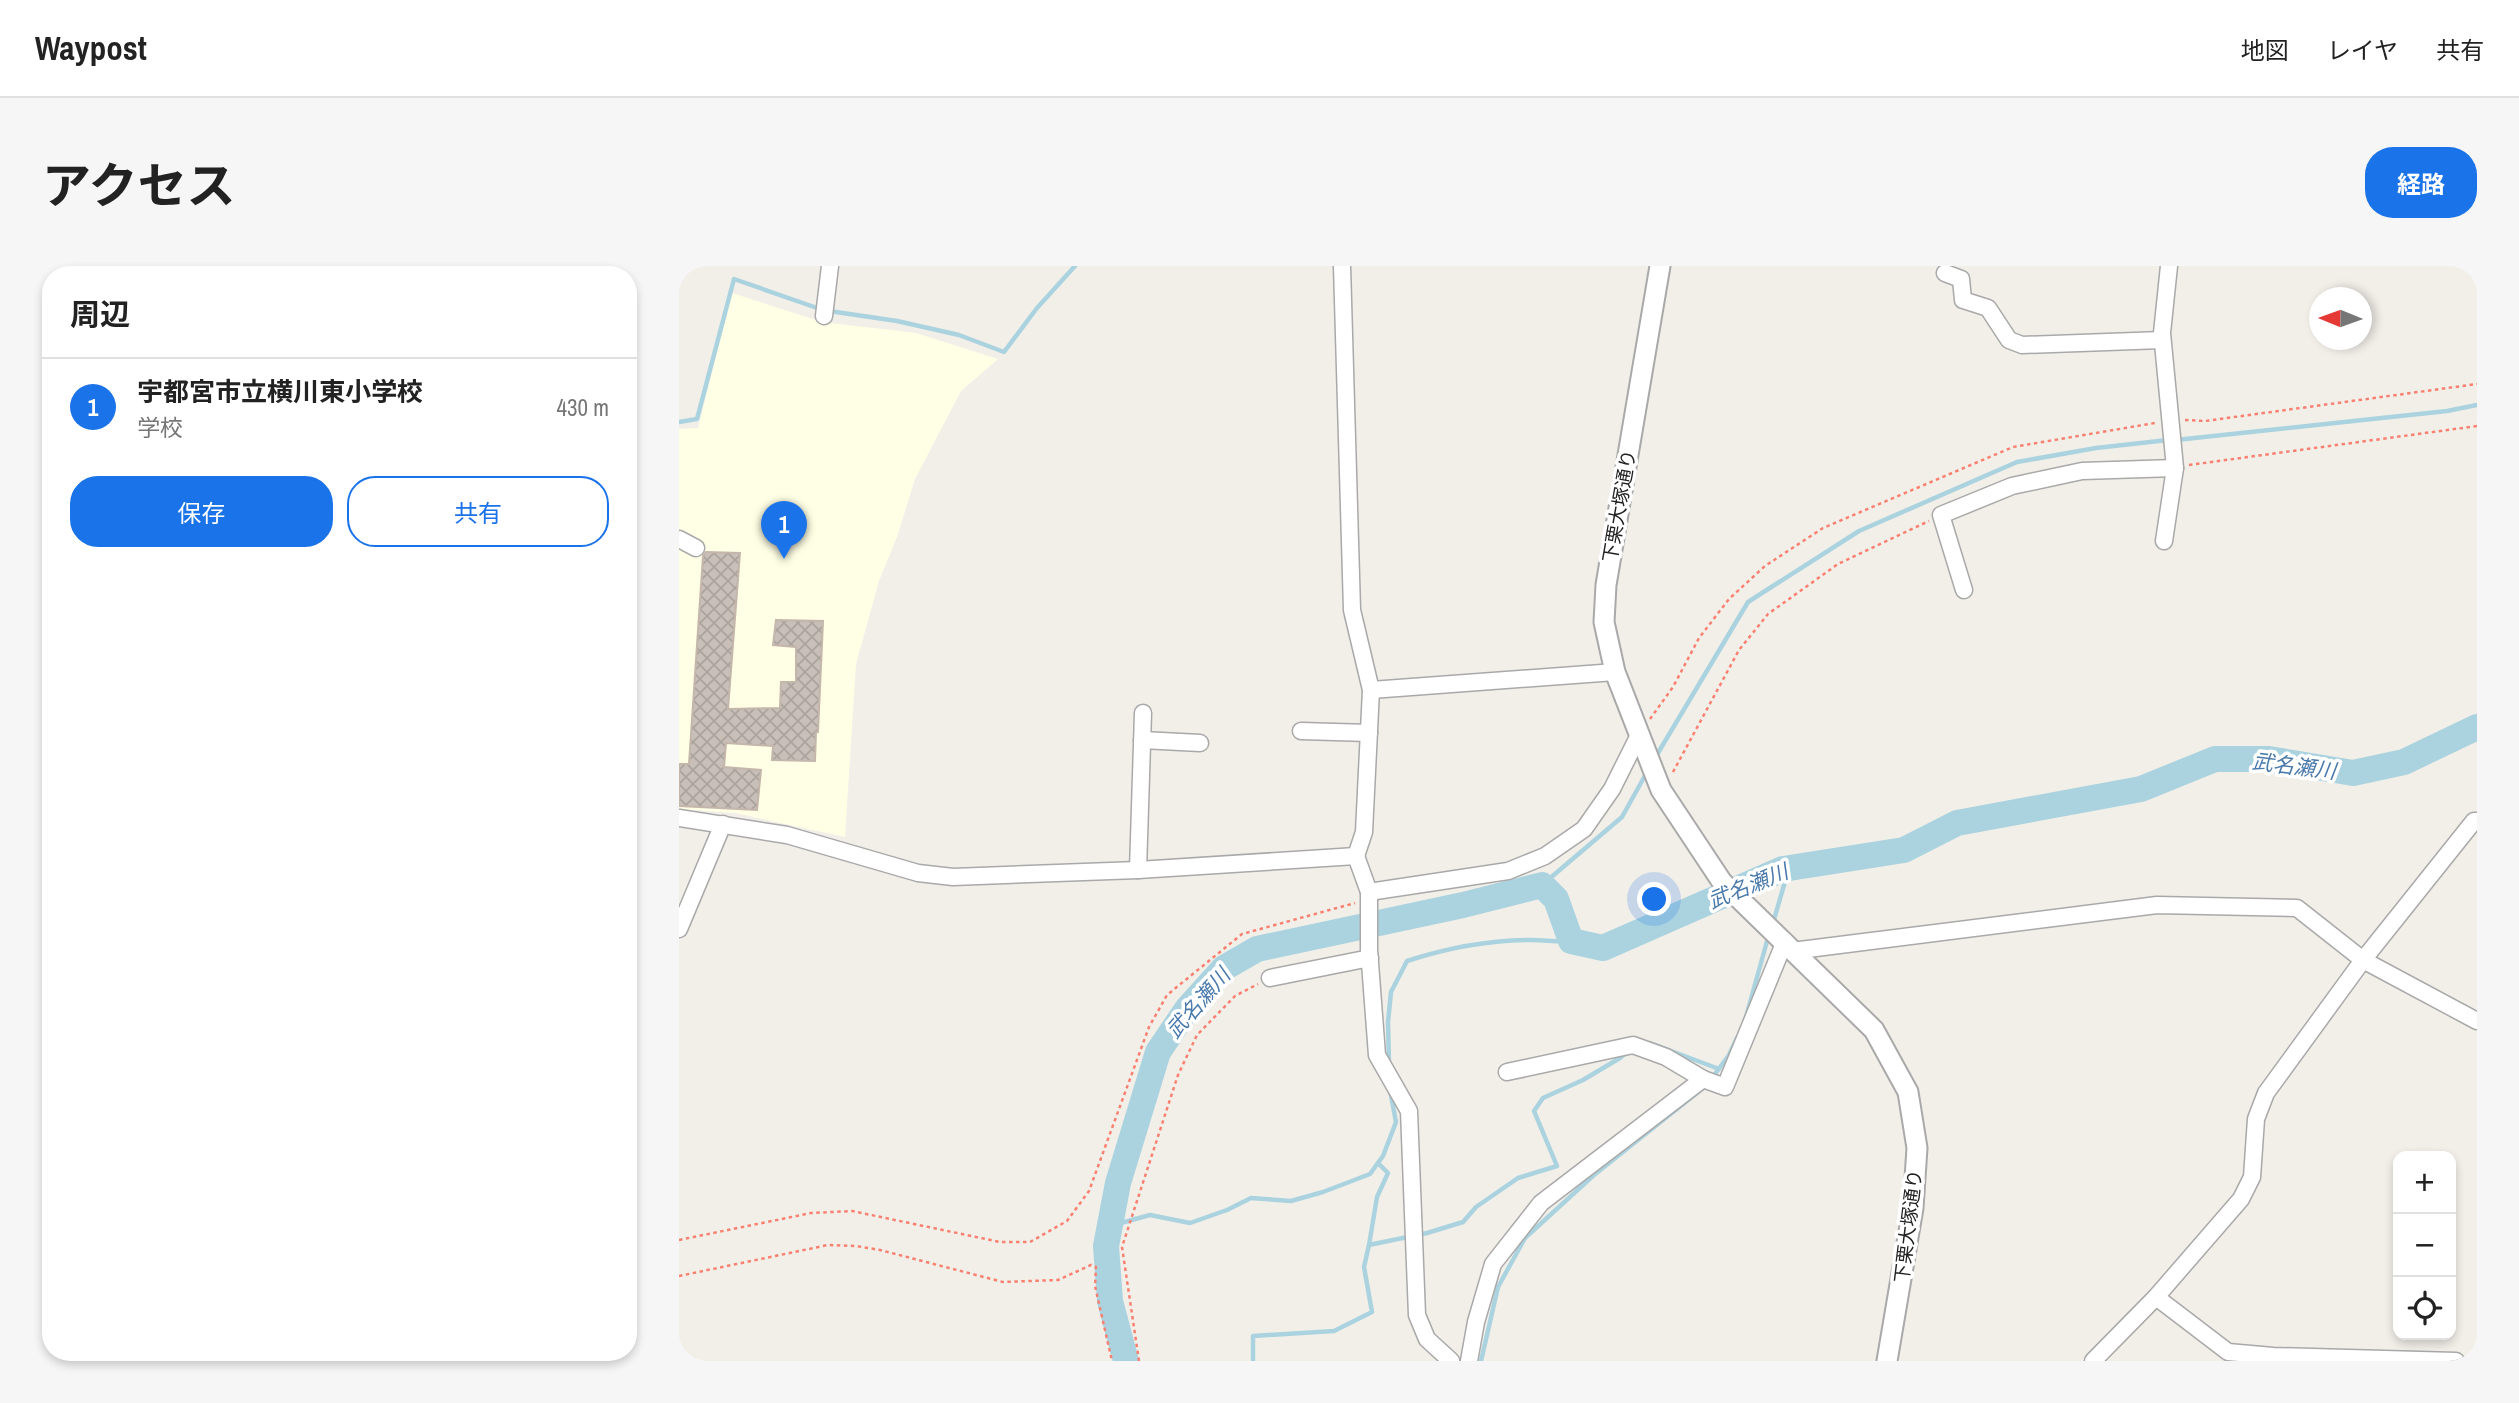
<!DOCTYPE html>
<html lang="ja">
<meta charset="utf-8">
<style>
:root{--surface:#fff;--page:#f6f6f6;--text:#222;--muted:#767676;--line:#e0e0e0;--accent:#1a73e8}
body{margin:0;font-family:"Archivo Narrow","Noto Sans JP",sans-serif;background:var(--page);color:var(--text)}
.controls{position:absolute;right:21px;bottom:21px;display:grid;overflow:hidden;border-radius:14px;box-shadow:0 4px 10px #0003}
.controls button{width:63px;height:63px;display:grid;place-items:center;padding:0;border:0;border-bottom:2px solid var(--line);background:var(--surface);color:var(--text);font:35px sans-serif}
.compass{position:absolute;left:1630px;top:21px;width:63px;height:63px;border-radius:50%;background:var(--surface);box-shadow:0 4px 10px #0003;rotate:271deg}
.you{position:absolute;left:976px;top:634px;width:24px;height:24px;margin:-18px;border:5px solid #fff;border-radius:50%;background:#1a73e8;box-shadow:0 0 0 10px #1a73e833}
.badge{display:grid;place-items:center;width:46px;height:46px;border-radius:50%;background:var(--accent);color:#fff;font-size:23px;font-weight:700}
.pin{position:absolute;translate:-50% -58px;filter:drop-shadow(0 2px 4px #0008)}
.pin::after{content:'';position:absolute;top:37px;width:24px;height:21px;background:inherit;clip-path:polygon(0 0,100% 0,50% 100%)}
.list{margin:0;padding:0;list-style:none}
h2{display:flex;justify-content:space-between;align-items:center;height:91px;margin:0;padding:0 28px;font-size:30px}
h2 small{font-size:23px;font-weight:400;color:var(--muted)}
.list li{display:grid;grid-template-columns:46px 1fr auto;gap:21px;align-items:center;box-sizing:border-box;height:98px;padding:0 28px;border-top:2px solid var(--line)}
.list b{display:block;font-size:26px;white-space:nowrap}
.list p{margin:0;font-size:23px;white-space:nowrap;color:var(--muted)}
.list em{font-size:23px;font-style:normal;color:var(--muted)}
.actions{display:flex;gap:14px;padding:21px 28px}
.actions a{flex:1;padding:16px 0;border:2px solid var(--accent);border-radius:28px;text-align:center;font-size:24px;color:var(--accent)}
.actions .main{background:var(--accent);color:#fff}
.icon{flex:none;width:38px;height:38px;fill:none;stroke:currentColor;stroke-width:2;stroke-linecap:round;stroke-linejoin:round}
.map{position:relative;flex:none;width:1798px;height:1095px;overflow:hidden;border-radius:28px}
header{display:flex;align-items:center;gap:42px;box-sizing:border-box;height:98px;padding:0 35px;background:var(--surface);border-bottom:2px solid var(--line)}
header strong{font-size:33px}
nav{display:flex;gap:38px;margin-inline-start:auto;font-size:24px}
.intro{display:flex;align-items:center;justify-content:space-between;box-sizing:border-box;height:168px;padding:0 42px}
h1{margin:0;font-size:49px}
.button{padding:18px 32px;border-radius:28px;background:var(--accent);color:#fff;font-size:24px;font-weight:700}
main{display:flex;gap:42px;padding:0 42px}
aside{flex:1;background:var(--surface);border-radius:28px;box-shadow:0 4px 10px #0003}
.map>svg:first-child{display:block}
</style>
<header>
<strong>Waypost</strong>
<nav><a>地図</a><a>レイヤ</a><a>共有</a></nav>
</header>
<div class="intro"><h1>アクセス</h1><a class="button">経路</a></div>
<main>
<aside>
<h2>周辺<small></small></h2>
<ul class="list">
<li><span class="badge">1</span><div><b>宇都宮市立横川東小学校</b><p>学校</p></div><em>430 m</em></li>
</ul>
<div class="actions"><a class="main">保存</a><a>共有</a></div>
</aside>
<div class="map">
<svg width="1798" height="1095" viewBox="0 0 1798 1095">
<defs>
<pattern id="building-cross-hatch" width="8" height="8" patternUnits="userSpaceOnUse" patternTransform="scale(1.75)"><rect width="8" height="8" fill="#c7bfb8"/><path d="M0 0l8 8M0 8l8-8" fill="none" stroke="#aba49e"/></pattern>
</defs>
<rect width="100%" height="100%" fill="#f2efe9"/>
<polygon fill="#ffffe5" points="53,27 143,56 237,67 319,93 282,125 236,213 218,271 200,315 177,398 166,571 56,547 0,543 0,163 19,162"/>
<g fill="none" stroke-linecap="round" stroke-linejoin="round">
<g stroke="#aad3df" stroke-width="4.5">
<polyline points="150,45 218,55 280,69 325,86 358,42 396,0"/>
<polyline points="0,156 18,153 55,13 141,43"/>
<polyline points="1497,174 1768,145 1798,139"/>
<polyline points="976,492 1069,336 1180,265 1338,196 1417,182 1489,174"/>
<polyline points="863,619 943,551 968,506"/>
<polyline points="1094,657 1110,602"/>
<polyline points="1067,751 1090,668"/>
<polyline points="971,777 1040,803"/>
<path d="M710 798 709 756 712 726 728 695C768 682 811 674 853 674 866 674 879 676 892 675"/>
<polyline points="1033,812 1050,789 1058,772"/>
<polyline points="431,960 471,949 511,957 548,944 572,932 612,935 644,926 691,908 704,890 717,856 711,824"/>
<polyline points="690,979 698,931 709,907 699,897"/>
<polyline points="574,1095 574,1070 655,1065 693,1046 685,1001 690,979 748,967 784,956 797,941 839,912 878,900 855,845 864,832 904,814 941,792 948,786"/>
<polyline points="802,1095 819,1021 846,972 915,909 1028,819"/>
</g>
<polyline stroke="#aad3df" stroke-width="26" points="447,1095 431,1035 427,980 439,917 479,786 508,743 545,702 578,683 784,639 863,619 877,633 892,675 924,682 1104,603 1225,584 1278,557 1462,523 1536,493 1590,493 1674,507 1725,496 1798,461"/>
</g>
<polygon fill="url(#building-cross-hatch)" stroke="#c4b6ab" stroke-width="2" points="27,286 61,287 49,443 101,442 102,416 117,416 117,381 94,379 97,354 144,355 139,466 137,466 136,495 93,494 94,480 47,477 45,501 82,504 78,544 0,540 0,498 10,498 24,290"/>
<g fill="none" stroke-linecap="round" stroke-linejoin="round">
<g stroke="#a9a9a9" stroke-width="19">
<g id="minor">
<polyline points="663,0 673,344 692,424 685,566 677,590"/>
<polyline points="1266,7 1282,13 1284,34 1309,42 1330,74 1343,79 1483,74"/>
<polyline points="145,50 151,0"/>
<polyline points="0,273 17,282"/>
<polyline points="1485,275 1496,202 1483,67 1490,0"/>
<polyline points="1285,324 1262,249 1333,220 1403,205 1496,202"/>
<polyline points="692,424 936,406"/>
<polyline points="622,465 690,467"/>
<polyline points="463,474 521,477"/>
<polyline points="0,552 108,569 239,607 274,611 459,604 677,590 690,626 690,684 698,789 730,845 738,1049 748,1073 772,1095"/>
<polyline points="459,604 464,447"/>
<polyline points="690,626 829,605 866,590 905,563 933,523 960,469"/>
<polyline points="0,663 44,558"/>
<polyline points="1113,685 1478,639 1618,642 1684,694 1798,755"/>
<polyline points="591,712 691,692"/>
<polyline points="828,806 954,779 987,791 1024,813"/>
<polyline points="1477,1031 1549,1086 1594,1090 1777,1095"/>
<polyline points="790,1095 797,1056 814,998 862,937 1024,813 1046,821 1106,675"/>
<polyline points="1414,1095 1477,1031 1562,933 1573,911 1577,853 1587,827 1684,694 1795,555 1798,555"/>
</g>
</g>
<g stroke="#a9a9a9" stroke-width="23">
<polyline id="tertiary" points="981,0 927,319 925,356 936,406 982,524 1043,616 1195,764 1229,826 1238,882 1234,942 1208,1095"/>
</g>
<g stroke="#fa8072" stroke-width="2.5" stroke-dasharray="3.5 3.5" stroke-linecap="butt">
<polyline points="1506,154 1526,155 1798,118"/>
<polyline points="1510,199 1798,160"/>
<polyline points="971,453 994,421 1020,372 1050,333 1086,300 1144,262 1334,181 1476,157"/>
<polyline points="994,506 1060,384 1089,348 1159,298 1250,255"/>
<polyline points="0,974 132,947 173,945 321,976 351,976 388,955 410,925 470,761 488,729 563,668 676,637"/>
<polyline points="0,1010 149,979 177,980 201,984 324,1016 379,1014 412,999 417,1001 416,1020 433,1095"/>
<polyline points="460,1095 443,981 499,809 518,769 556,730 579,718"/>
</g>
<use href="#minor" stroke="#fff" stroke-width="16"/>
<use href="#tertiary" stroke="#fff" stroke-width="19"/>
</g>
<g text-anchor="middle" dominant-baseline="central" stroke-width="7" stroke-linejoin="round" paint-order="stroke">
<g font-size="19" fill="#222" stroke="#fff">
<text transform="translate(940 240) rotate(-80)">下栗大塚通り</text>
<text transform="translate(1229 960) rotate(-83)">下栗大塚通り</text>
</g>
<g font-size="21" font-style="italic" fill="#4a7aab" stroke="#fff">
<text transform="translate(1615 500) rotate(7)">武名瀬川</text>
<text transform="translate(1069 620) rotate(-22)">武名瀬川</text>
<text transform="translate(519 737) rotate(-49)">武名瀬川</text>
</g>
</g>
</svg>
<div class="controls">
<button>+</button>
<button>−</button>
<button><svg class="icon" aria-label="locate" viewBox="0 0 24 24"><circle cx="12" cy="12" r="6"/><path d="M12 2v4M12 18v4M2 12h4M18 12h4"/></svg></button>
</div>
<svg class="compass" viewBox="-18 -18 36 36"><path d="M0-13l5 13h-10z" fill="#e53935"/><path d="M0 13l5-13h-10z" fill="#767676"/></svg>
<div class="you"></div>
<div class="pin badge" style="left:105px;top:293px">1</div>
</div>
</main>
